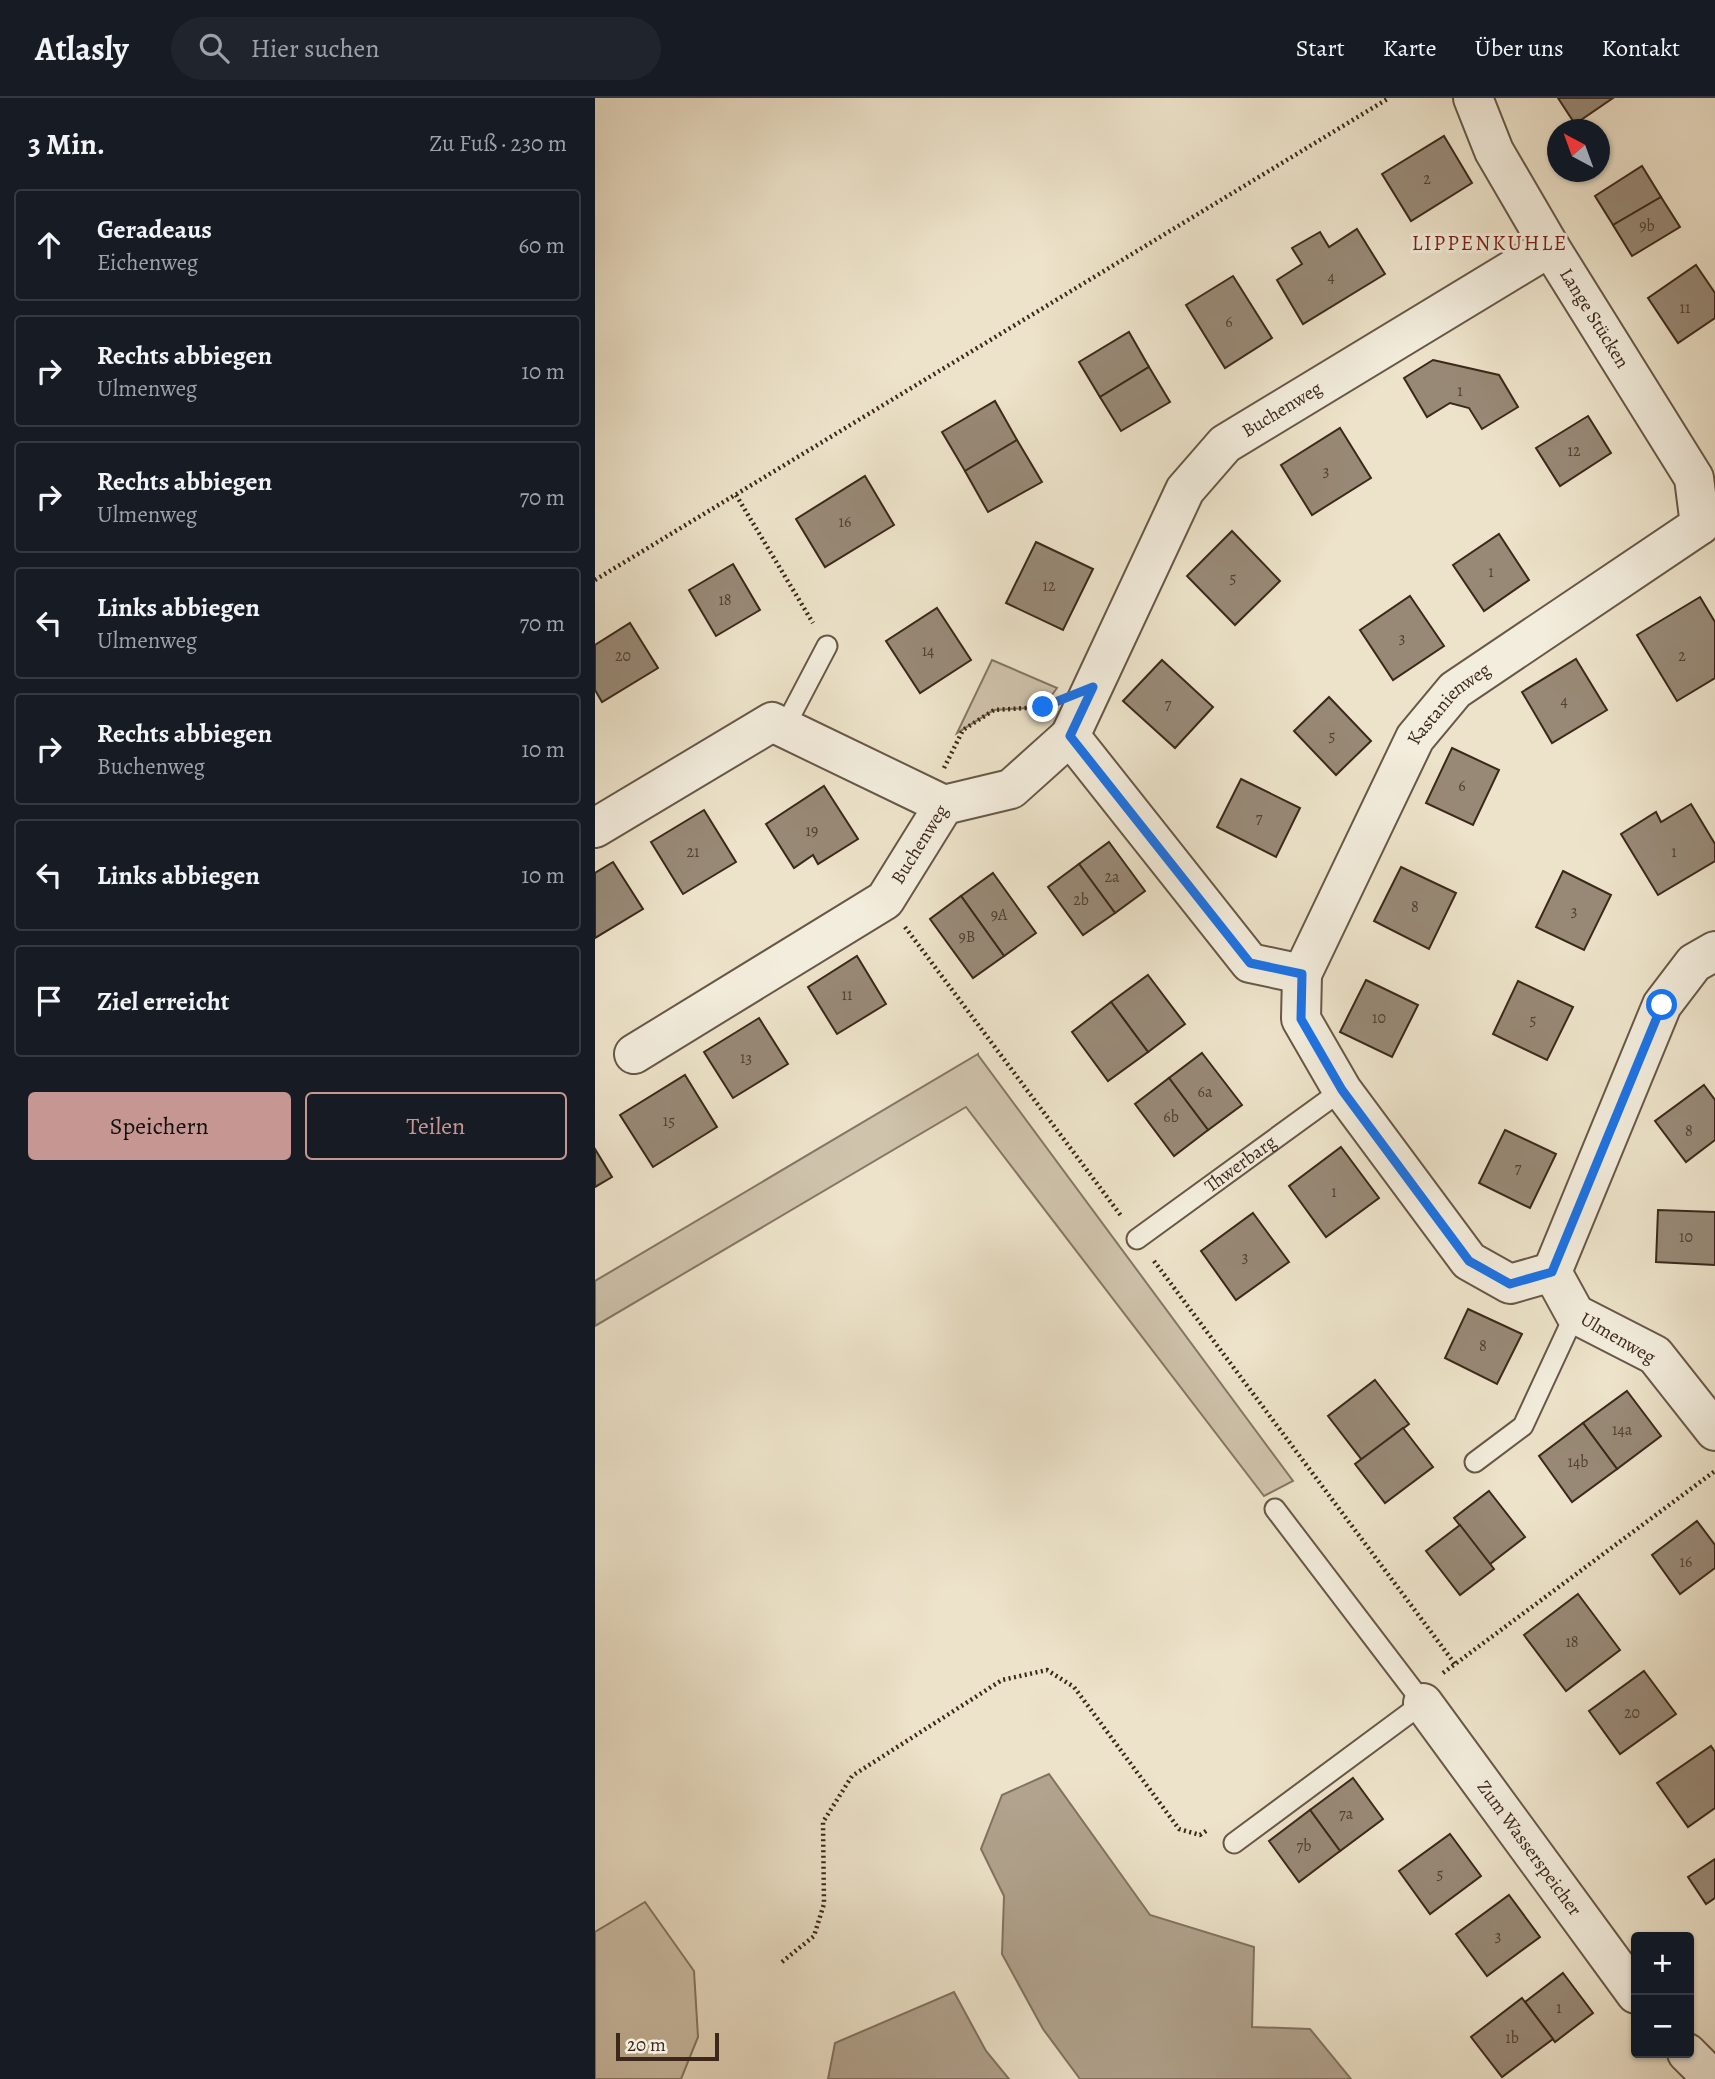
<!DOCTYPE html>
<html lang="de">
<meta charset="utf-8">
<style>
:root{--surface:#171b24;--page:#20242c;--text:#f1f3f6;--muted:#9ea1a6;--line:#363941;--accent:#c59692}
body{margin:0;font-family:Alegreya,serif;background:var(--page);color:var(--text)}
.controls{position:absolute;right:21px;bottom:21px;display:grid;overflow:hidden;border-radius:7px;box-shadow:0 2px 5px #0004}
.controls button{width:63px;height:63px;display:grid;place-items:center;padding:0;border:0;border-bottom:2px solid var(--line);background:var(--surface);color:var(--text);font:35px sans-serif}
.compass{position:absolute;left:952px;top:21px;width:63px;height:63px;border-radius:50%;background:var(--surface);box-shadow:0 2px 5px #0004;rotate:319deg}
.scale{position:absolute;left:21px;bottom:18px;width:103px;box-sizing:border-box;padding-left:7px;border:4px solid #3c281b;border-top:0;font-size:19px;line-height:24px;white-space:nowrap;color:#3c281b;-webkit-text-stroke:5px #f3eddd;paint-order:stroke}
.stop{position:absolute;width:21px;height:21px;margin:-16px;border:5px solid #1a73e8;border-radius:50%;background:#fff}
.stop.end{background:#1a73e8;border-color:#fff;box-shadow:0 2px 7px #0008}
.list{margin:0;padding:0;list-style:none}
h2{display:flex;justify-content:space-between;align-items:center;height:91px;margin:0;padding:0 28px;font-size:30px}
h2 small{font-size:23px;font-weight:400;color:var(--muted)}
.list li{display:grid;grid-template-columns:46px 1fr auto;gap:21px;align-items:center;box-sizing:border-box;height:112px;margin:0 14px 14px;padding:0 14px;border:2px solid var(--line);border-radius:7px}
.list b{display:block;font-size:26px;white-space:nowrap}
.list p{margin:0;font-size:23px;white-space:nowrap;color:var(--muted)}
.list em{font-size:23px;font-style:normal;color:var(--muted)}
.actions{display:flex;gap:14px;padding:21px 28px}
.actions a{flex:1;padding:16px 0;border:2px solid var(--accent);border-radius:7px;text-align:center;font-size:24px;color:var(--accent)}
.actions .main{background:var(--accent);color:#111}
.icon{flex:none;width:38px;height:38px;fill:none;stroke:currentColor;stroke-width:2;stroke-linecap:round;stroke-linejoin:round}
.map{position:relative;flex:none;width:1120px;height:1981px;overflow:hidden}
header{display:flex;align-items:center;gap:42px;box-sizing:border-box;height:98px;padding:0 35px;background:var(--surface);border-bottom:2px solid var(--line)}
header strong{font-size:33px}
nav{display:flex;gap:38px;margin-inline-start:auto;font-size:24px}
.search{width:490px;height:63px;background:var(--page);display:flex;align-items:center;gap:18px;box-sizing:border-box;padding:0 24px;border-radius:38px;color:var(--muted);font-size:26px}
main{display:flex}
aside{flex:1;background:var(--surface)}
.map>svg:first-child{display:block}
</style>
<header>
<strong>Atlasly</strong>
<div class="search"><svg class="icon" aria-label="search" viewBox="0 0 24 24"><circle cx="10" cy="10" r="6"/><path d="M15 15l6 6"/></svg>Hier suchen</div>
<nav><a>Start</a><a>Karte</a><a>Über uns</a><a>Kontakt</a></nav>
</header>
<main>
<aside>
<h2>3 Min.<small>Zu Fuß · 230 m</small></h2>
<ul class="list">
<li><svg class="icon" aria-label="ahead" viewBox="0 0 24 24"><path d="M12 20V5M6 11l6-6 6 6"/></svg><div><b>Geradeaus</b><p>Eichenweg</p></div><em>60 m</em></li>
<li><svg class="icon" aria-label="right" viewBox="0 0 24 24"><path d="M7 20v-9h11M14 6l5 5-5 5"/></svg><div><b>Rechts abbiegen</b><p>Ulmenweg</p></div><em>10 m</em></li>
<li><svg class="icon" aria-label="right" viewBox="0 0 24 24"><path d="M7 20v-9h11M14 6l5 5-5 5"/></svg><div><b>Rechts abbiegen</b><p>Ulmenweg</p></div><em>70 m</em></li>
<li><svg class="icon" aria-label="left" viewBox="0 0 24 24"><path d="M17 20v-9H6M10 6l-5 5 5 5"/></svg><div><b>Links abbiegen</b><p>Ulmenweg</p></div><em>70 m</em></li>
<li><svg class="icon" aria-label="right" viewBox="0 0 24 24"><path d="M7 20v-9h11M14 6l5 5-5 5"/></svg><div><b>Rechts abbiegen</b><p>Buchenweg</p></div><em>10 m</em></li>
<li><svg class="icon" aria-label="left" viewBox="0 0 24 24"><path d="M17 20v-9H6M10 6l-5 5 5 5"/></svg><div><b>Links abbiegen</b></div><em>10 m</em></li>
<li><svg class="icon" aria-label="arrive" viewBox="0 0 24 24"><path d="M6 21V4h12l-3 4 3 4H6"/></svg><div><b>Ziel erreicht</b></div></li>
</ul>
<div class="actions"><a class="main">Speichern</a><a>Teilen</a></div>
</aside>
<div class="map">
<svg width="1120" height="1981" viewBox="0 0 1120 1981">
<rect width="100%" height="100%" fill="#ede3ca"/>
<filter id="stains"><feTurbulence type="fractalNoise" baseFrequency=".00286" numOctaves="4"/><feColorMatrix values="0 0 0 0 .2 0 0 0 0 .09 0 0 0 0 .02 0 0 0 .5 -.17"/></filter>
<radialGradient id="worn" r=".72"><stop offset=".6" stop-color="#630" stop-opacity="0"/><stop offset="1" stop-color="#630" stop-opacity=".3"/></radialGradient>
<g fill="#cfc3ac" stroke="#867664" stroke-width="2">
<polygon points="397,562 462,590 448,609 399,612 362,635"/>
<polygon points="383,956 383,957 698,1383 669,1398 371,1009 0,1228 0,1183"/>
<polygon points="50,1804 99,1873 103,1939 86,1981 0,1981 0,1834"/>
</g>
<g fill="#b1a38e" stroke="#827260" stroke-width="2">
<polygon points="454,1676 555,1817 659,1849 657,1929 715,1931 756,1981 485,1981 448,1931 407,1856 409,1798 386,1751 407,1697"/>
<polygon points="359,1894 391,1953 414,1981 233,1981 240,1945"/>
</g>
<g fill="#988976" stroke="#3c281b" stroke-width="2">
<polygon points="963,0 1018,0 980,26"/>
<polygon points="849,38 877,85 816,123 787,76"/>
<polygon points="1047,68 1066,99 1018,127 1000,98"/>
<polygon points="1066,99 1085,129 1037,158 1018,127"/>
<polygon points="762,131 790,176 708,226 682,182 707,166 697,150 725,134 734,149"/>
<polygon points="1101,167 1120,195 1120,220 1083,245 1053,200"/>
<polygon points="638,178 677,240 630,270 591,207"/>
<polygon points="534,234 554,269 505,299 484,264"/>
<polygon points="838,262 904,277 923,309 887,331 874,310 855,305 832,319 809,280"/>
<polygon points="554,269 575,304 526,333 505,299"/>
<polygon points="400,303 422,342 370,373 347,334"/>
<polygon points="993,318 1016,355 965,388 941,350"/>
<polygon points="745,330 776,380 717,417 686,367"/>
<polygon points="422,342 447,384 393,414 370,373"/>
<polygon points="270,378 299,427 230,469 201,421"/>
<polygon points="637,433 685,483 640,527 592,478"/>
<polygon points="904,436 934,482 889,513 858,467"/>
<polygon points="441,444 498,471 468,532 411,505"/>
<polygon points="138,466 165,512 121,538 94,492"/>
<polygon points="815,498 849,548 798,582 765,532"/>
<polygon points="1105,499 1120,524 1120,580 1082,603 1042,537"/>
<polygon points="342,510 376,562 325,595 291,543"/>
<polygon points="35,525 63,570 7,604 0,592 0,547"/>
<polygon points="981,561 1012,612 957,645 927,594"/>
<polygon points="567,562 618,609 580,650 528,603"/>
<polygon points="734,599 776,643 741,677 699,633"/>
<polygon points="857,650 904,672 878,727 831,705"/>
<polygon points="646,681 705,710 681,759 622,729"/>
<polygon points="229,688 263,741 223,766 218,757 199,770 171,726"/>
<polygon points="1096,706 1120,746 1120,763 1063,797 1026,736 1061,714 1066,724"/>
<polygon points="109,712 141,764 88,796 56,744"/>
<polygon points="514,744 550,793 520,815 484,766"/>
<polygon points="18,764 48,811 0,840 0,775"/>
<polygon points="484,766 520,815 488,837 453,789"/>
<polygon points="806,769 861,795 834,851 779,823"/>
<polygon points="968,773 1016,797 989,852 941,829"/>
<polygon points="398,775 441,835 409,858 366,798"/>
<polygon points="366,798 409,858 378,880 335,821"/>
<polygon points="262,858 291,906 242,936 213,889"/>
<polygon points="553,877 590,926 553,954 516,904"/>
<polygon points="771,882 823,907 797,959 745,934"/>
<polygon points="923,883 978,909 952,962 898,936"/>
<polygon points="516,904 553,954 513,983 477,934"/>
<polygon points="164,920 193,966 138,1000 109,954"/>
<polygon points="607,955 647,1007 613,1032 574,980"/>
<polygon points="90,977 122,1029 58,1069 25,1017"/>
<polygon points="574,980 613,1032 579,1058 540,1006"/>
<polygon points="1109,987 1120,1002 1120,1042 1091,1064 1060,1023"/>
<polygon points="910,1032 961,1056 935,1110 884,1085"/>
<polygon points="746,1049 784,1100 731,1139 694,1088"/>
<polygon points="0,1051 17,1079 0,1089"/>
<polygon points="1063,1112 1120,1114 1120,1167 1061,1164"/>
<polygon points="658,1115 694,1164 641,1202 606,1153"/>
<polygon points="873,1211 927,1236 902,1286 850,1260"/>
<polygon points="780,1282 814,1326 767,1362 733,1318"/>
<polygon points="1032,1293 1066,1338 1022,1371 988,1325"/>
<polygon points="988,1325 1022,1371 977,1404 944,1358"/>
<polygon points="808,1330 838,1369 790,1405 760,1366"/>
<polygon points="894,1393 930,1439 895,1466 859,1420"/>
<polygon points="1102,1423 1120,1447 1120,1470 1085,1496 1057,1457"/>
<polygon points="865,1427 899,1471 865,1497 831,1453"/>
<polygon points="983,1496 1025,1552 971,1593 929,1537"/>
<polygon points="1049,1573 1081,1616 1025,1656 994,1613"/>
<polygon points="1116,1648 1120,1654 1120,1710 1093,1729 1062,1685"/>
<polygon points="758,1680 788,1721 745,1753 715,1712"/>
<polygon points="715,1712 745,1753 704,1784 674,1743"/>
<polygon points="855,1736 886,1778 835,1816 804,1773"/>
<polygon points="1120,1761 1120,1800 1111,1806 1093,1779"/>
<polygon points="914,1797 945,1839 892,1878 861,1836"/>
<polygon points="968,1875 998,1915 960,1944 930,1904"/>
<polygon points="927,1900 958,1941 907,1979 876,1939"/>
</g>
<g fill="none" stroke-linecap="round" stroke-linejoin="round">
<g stroke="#685747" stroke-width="23">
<g id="lane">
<polyline points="189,630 232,548"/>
<path id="s1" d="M542 1141 747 992"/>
<polyline points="880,1364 928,1328 980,1216"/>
<polyline points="639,1745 828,1605 680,1411"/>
</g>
</g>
<g stroke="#685747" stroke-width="42">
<g id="street">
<path id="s2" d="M878 0 899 53 955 149 1099 380 1105 427"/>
<path id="s3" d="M475 638 590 392 630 346 955 149"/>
<polyline points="349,707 416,691 475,638 655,865 707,876 706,921 747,992 874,1163 915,1186 957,1174"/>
<polyline points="0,730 177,624 349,707"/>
<path id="s4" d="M707 876 820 640 860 592 1105 427"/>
<path id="s5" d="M39 956 290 802 349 707"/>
<polyline points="957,1174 1067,907 1099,865 1120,853"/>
<polyline points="957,1174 980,1216 1060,1257 1120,1333"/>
<path id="s6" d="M828 1605 1041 1896"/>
<polyline points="1092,1955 1118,1981"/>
</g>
</g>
<g stroke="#3c281b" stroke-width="4.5" stroke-dasharray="2 3.5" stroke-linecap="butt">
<polyline points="141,397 218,525"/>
<polyline points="0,482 794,0"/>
<polyline points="349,670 368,632 399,612 448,609"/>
<polyline points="310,829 527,1119"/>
<polyline points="559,1163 860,1566"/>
<polyline points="848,1575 1120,1373"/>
<polyline points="187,1864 219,1838 229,1806 228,1724 257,1678 407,1582 452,1572 479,1589 584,1731 605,1737 614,1731"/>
</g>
<use href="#lane" stroke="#f3eddd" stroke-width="19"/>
<use href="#street" stroke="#f3eddd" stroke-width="38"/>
</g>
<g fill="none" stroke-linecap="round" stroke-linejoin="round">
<polyline stroke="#1a73e8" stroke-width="9" points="448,609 498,589 475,638 655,865 707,876 706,921 747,992 874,1163 915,1186 957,1174 1067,907"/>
</g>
<g text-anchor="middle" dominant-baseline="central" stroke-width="6" stroke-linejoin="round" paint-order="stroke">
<g font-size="16" fill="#534032">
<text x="832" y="81">2</text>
<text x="1052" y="128">9b</text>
<text x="736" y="179">4</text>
<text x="1090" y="210">11</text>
<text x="634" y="224">6</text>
<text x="865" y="293">1</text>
<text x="979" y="353">12</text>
<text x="731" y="373">3</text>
<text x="250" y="424">16</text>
<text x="896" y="474">1</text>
<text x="638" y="480">5</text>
<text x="454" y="488">12</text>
<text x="130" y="502">18</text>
<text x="807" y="540">3</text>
<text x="333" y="553">14</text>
<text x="28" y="558">20</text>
<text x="1087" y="558">2</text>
<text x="969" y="603">4</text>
<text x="573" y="606">7</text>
<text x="737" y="638">5</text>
<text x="867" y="688">6</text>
<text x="664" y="720">7</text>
<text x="217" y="733">19</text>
<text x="98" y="754">21</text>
<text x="1079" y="754">1</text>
<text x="517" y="779">2a</text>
<text x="486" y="802">2b</text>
<text x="820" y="809">8</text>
<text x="979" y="813">3</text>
<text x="404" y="817">9A</text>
<text x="372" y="839">9B</text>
<text x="252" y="897">11</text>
<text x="784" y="920">10</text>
<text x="938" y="922">5</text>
<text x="151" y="960">13</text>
<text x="610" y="994">6a</text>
<text x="576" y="1019">6b</text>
<text x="74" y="1023">15</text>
<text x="1094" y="1033">8</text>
<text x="923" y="1070">7</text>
<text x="739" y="1094">1</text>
<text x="1091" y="1139">10</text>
<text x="650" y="1159">3</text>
<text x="888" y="1248">8</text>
<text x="1027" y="1332">14a</text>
<text x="983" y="1364">14b</text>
<text x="1091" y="1464">16</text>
<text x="977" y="1544">18</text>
<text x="1037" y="1615">20</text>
<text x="751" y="1716">7a</text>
<text x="709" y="1748">7b</text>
<text x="845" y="1776">5</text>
<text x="903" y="1838">3</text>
<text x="964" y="1910">1</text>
<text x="917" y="1940">1b</text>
</g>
<g font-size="19" fill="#3c281b" stroke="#f3eddd">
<text stroke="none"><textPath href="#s2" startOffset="252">Lange Stücken</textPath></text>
<text stroke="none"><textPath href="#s3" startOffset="399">Buchenweg</textPath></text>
<text stroke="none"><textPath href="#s4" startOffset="310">Kastanienweg</textPath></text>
<text stroke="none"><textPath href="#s5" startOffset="360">Buchenweg</textPath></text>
<text stroke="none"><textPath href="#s1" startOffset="128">Thwerbarg</textPath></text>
<text transform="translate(1023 1240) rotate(30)">Ulmenweg</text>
<text stroke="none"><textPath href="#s6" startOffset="180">Zum Wasserspeicher</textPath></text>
</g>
<g font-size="21" letter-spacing="2" fill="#7a1f14" stroke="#f3eddd">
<text x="895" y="145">LIPPENKUHLE</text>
</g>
</g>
<rect width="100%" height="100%" filter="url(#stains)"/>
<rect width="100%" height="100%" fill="url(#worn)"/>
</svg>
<div class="controls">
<button>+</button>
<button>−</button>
</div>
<svg class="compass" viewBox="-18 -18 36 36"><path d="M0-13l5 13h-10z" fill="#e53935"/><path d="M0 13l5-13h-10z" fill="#9ea1a6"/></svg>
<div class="scale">20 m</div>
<div class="stop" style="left:1067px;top:907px"></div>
<div class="stop end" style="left:448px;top:609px"></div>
</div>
</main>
